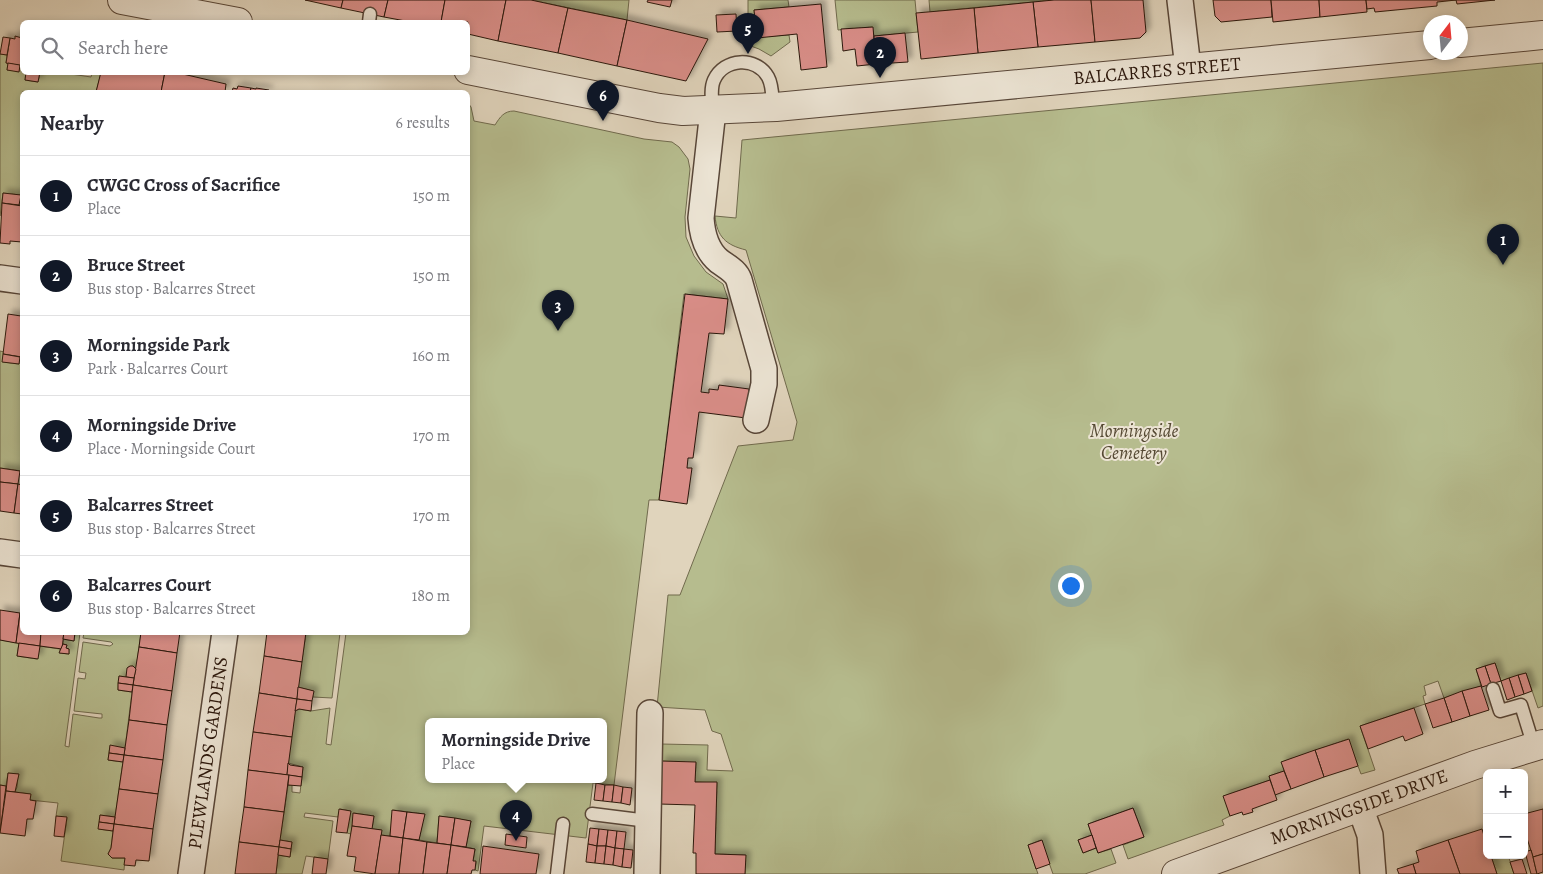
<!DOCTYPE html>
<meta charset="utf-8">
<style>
:root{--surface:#fff;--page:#f2f2f3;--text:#2b2b33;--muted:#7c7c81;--line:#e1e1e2;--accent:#111827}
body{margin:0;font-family:Alegreya,serif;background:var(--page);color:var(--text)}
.controls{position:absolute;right:15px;bottom:15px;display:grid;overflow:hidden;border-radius:8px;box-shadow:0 2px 8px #0003}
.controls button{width:45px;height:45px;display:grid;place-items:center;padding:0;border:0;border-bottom:1px solid var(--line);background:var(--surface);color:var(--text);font:25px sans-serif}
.compass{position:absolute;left:1423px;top:15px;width:45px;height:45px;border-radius:50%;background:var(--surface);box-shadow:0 2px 8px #0003;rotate:16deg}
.you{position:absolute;left:1070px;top:585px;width:18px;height:18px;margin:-12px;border:4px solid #fff;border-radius:50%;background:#1a73e8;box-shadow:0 0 0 8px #1a73e833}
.badge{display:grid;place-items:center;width:32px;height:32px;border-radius:50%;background:var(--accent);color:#fff;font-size:16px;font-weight:700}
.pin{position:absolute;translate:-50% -41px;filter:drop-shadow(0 1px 2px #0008)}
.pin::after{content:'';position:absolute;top:26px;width:18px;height:15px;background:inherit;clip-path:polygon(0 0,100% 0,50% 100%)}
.popup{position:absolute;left:425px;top:718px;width:182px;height:65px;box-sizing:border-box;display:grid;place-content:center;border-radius:8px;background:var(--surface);filter:drop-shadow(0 1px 4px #0005);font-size:16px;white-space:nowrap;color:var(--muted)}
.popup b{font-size:19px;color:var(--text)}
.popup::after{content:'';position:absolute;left:50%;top:100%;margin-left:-10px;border:10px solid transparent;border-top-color:var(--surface)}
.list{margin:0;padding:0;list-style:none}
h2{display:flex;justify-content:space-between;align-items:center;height:65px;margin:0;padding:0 20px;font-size:21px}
h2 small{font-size:16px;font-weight:400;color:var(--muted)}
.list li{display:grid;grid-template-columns:32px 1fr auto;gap:15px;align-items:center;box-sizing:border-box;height:80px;padding:0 20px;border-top:1px solid var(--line)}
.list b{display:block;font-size:19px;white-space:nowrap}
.list p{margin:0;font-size:16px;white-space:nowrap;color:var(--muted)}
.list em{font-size:16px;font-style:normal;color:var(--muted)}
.icon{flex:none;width:28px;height:28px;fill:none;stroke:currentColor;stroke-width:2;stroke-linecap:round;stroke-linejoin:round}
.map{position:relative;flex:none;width:1543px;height:874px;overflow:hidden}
.search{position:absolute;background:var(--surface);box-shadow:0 2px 8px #0003;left:20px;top:20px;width:450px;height:55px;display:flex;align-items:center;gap:12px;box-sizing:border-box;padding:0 18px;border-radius:8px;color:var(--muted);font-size:19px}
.panel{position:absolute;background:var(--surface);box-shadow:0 2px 8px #0003;left:20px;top:90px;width:450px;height:545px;border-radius:8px}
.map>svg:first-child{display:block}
</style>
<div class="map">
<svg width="1543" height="874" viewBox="0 0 1543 874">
<defs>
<filter id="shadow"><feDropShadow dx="4.5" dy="-4.5" stdDeviation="2.5" flood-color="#0004"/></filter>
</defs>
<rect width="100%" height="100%" fill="#e0d4bc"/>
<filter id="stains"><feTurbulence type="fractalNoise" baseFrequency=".004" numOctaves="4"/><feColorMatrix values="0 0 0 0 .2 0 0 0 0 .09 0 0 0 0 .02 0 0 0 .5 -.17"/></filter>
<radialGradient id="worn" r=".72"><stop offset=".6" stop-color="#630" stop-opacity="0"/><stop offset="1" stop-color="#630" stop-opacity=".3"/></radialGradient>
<g fill="#b6bc8e" stroke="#706a4d" fill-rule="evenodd">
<polygon points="531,0 629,0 627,20"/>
<polygon points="748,0 788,0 789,7 754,10 757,37 789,35 790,42 771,56 759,49 748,45"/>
<polygon points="835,0 915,0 918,32 874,36 872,27 838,30"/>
<polygon points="929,0 1054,0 930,12"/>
<polygon points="0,54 7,55 6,63 8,63 7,70 19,71 20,65 22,66 22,72 26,73 25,80 38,82 40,73 64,73 91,77 92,73 101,73 96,92 22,92 22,206 19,205 20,195 3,193 0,216"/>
<path d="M1543 63V706L1538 708 1526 673 1501 681 1495 663 1476 669 1481 686 1444 698 1438 681 1424 686 1426 695 1423 696 1425 704 1360 726 1375 770 1361 774 1348 739 1282 762 1284 771 1269 776 1270 780 1224 796 1230 816 1222 820 1224 825 1128 859 1123 845 1144 837 1133 808 1088 824 1092 835 1078 840 1083 853 1096 848 1098 853 1111 849 1116 863 1085 874H1053L1041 840 1028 845 1038 874H745V855L715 854 717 783 695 782 696 763 661 761V744L708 745 707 770 733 771 721 734 712 731 705 710 657 707 668 595H680L738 446 793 440 797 422 746 250C726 245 717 237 715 216L736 218 742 140Z"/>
<path d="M468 103 471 107 474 121 495 125C500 117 504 111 514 111L644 139 672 142 679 147 688 159 690 169 685 217 686 237 694 256 706 272 723 284 728 299 684 294 659 500H649L614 785 593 783 586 838 484 826 478 871 475 870 476 862 473 861 475 849 466 847 471 821 439 816 437 843 419 840 424 814 393 810 390 836 381 835V830L372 829 374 816 354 813 351 834 347 833 350 811 340 809 338 817 305 813 304 817 333 821 328 859 306 856 302 874H276L278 855 290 857 292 842 280 840 288 785H292V792L300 793 303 767 288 763 295 711 299 709 311 711 330 708 326 744 331 745 346 633 468 632ZM428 722H604V780H428Z"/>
<polygon points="0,351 4,352 3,362 19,364 20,357 22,357 22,471 0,468"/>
<polygon points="75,633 80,633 65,746 69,747 73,714 99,718 102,718 102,714 74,711 78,678 85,679 86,673 79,672 83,642 110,646 113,644 111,642 83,638 84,633 141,633 136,669 133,666 128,667 126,677 119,676 118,690 132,692 125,748 110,746 108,760 123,762 115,817 100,815 99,829 113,831 111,848 108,854 112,858 125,858 124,870 61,861 67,818 56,816 58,803 30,800 30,794 15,792 17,787 18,774 8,773 6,786 0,785 0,640 19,643 17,656 37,659 40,646 60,649 60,653 69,654 69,649 66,648 67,645 63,644 63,639 74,641"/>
<polygon points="306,633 340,633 332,698 313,697 313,691 298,687"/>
<polygon points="1508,855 1514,874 1497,874 1491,856"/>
</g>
<g fill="#d88d87" stroke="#2b170c" filter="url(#shadow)">
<polygon points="305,0 343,0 341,8"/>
<polygon points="343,0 388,0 384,17 341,8"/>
<polygon points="388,0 445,0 441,22 411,22 384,17"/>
<polygon points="445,0 506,0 498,41 468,34 468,22 441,22"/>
<polygon points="506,0 531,0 568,8 558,53 498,41"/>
<polygon points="648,0 672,0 670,7 647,2"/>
<polygon points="1054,0 1091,0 1095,42 1038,47 1033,2"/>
<polygon points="1091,0 1143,0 1146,32 1140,38 1095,42"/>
<polygon points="1213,0 1271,0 1272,17 1221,22 1215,16"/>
<polygon points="1271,0 1319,0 1320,17 1273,22"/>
<polygon points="1319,0 1366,0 1367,12 1320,17"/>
<polygon points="1366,0 1495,0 1457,4 1456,0 1447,1 1437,2 1437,6 1375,12 1374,8 1367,9"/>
<polygon points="1033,2 1038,47 978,53 974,8"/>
<polygon points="821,4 827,67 801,70 797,34 757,38 754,10"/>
<polygon points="568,8 627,20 617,66 558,53"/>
<polygon points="974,8 978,53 921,59 916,13"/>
<polygon points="736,14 737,31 717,32 716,15"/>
<polygon points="627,20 708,39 686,81 617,66"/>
<polygon points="873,27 876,64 857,66 855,49 843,51 841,29"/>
<polygon points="905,33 908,62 876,64 874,36"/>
<polygon points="15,36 22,38 22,66 6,63 10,38 15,39"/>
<polygon points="3,37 10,38 7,55 0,54"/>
<polygon points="8,63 20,65 19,72 7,70"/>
<polygon points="26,72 40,72 38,82 25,80"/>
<polygon points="101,72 165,72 161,92 96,92"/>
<polygon points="165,72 174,72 226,84 225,92 161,92"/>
<polygon points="238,86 251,88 250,92 232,92 233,88 237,89"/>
<polygon points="251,88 256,89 256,88 269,90 268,92 250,92"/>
<polygon points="3,193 21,195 19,205 2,203"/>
<polygon points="2,203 22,206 22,242 10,241 10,244 0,243"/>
<polygon points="685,294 728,299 724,334 709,333 701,392 709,393 709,389 718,390 719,385 749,389 746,418 699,412 693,458 688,458 687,468 692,468 687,504 659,500"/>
<polygon points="8,314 21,316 21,319 22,319 22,357 3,354"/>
<polygon points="3,354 20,357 19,364 2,362"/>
<polygon points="0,468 20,471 18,484 0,482"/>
<polygon points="0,482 18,484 14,513 0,511"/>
<polygon points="18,484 22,485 22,514 14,513"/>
<polygon points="0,610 20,613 16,643 0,640"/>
<polygon points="20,613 22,613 22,632 41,632 40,646 16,643"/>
<polygon points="41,632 64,632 62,649 40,646"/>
<polygon points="64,632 75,632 74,641 63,639"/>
<polygon points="141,632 180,632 177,653 139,647"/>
<polygon points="306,632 302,662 264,656 267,632"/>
<polygon points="19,643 40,646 38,659 17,656"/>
<polygon points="63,644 67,645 66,648 69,649 69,654 59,653"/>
<polygon points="139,647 177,653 172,691 133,685"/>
<polygon points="264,656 302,662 297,699 259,693"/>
<polygon points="1495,663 1501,681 1491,684 1485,666"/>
<polygon points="130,666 133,666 136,669 134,678 126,677 127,668"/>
<polygon points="1485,666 1491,684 1482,687 1476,669"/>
<polygon points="1526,673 1532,691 1524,694 1518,675"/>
<polygon points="1518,675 1524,694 1515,697 1509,678"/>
<polygon points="119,676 134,678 133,685 118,683"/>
<polygon points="1509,678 1515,697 1507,700 1501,681"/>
<polygon points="118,683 133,685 132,692 118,690"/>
<polygon points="133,685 172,691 167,725 129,720"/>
<polygon points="1481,686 1489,710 1470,716 1462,691"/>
<polygon points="298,687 314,691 312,701 297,699"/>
<polygon points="1462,691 1470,716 1452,722 1444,698"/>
<polygon points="259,693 297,699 292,737 253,732"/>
<polygon points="1444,698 1452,722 1433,728 1425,704"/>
<polygon points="297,699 312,701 311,711 299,709 295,711"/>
<polygon points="1414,708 1423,734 1405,741 1403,736 1368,749 1360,726"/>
<polygon points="129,720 167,725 163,760 124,755"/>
<polygon points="253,732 292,737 287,775 248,770"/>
<polygon points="1349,739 1358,766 1324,777 1315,750"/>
<polygon points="110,745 125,748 124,755 109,753"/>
<polygon points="1315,750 1324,777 1291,789 1281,762"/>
<polygon points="109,753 124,755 123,762 108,760"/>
<polygon points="124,755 163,760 158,794 119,789"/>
<polygon points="661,761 696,762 695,782 717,782 715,854 746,855 745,874 696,874 696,853 693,853 695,805 659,804"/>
<polygon points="288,763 290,765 303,767 302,777 287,775"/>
<polygon points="248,770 289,775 284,812 244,807"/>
<polygon points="1284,771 1291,789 1275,795 1269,776"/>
<polygon points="8,773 19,774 15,792 6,791"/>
<polygon points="289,775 302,777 301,786 288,785"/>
<polygon points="1270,780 1277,800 1252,809 1253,812 1243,815 1242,812 1230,816 1223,796"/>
<polygon points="596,783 605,785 603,801 594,800"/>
<polygon points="0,785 6,786 0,833"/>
<polygon points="605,785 614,785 612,802 603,801"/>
<polygon points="614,785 623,787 621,803 612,802"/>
<polygon points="623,787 632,788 630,805 621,803"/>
<polygon points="119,789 158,794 153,829 114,824"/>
<polygon points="6,791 31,794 30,800 36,801 33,819 27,819 25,836 0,833"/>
<polygon points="244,807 284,812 279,847 239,842"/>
<polygon points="1133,808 1144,837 1098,853 1088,824"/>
<polygon points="339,809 351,811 347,833 336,832"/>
<polygon points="1543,809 1543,854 1533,857 1524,829 1524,814"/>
<polygon points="392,810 407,812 403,838 390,836"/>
<polygon points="407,812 425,814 419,840 403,838"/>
<polygon points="353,813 374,816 372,829 352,826"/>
<polygon points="100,815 115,817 114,824 99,822"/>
<polygon points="56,816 67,817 64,837 54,836"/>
<polygon points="439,816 455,818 451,845 437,843"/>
<polygon points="455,818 471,821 466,847 451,845"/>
<polygon points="99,822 114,824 113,831 98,829"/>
<polygon points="114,824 153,829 149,861 136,860 135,866 124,865 125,858 112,858 108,854 111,848"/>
<polygon points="352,826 382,830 375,874 354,871 356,857 347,856"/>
<polygon points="590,828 599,829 597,846 588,844"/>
<polygon points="599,829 608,830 606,846 597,846"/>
<polygon points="1482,829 1485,839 1487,839 1487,855 1492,855 1491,856 1497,874 1460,874 1448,840"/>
<polygon points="608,830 617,831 615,848 606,846"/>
<polygon points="617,831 626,832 624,849 615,848"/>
<polygon points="506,834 527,837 526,848 505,845"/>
<polygon points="381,835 403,838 399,874 375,874"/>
<polygon points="1092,835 1096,848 1083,853 1078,840"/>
<polygon points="403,838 427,842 423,874 399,874"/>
<polygon points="280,840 292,842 291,849 279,847"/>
<polygon points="1042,840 1050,864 1036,869 1028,845"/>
<polygon points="1448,840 1460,874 1416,874 1413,864 1419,862 1416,851"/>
<polygon points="239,842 279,847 276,874 235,874"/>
<polygon points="427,842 451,845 447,874 423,874"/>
<polygon points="588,844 597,846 595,863 586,862"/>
<polygon points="451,845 475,849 473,861 476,861 475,870 472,870 471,874 447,874"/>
<polygon points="483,846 539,854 536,874 480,874"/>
<polygon points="597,846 606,846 604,864 595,863"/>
<polygon points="606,846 615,848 613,865 604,864"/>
<polygon points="279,847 291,849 290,857 278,855"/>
<polygon points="615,848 624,849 622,867 613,865"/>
<polygon points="624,849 633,850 631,868 622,867"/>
<polygon points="1531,850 1533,857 1537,874 1531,874 1525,852"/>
<polygon points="1543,854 1543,872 1537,874 1533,857"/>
<polygon points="314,857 328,859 326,874 312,874"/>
<polygon points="1522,859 1527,874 1514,874 1510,862"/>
<polygon points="1413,864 1416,874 1399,874 1397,869"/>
</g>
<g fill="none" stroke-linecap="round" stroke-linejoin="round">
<g stroke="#584638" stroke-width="15">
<g id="service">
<polyline points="369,22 370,14"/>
<path d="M713 110C712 100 710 89 714 80 724 58 756 56 768 77 773 86 772 97 773 107"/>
<polyline points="1493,689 1500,711 1521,705 1534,747"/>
<polyline points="592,814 648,821"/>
<polyline points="557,874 563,824"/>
</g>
</g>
<g stroke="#584638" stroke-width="28">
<g id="minor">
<polyline points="1180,0 1188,68"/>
<path d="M713 110 701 218C702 234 706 250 719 261 727 267 736 271 739 280L764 369V384L756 420"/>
<polyline points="0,278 22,281"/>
<polyline points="0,552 22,555"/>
<polyline points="1360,807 1370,835 1373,874"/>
<polyline points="191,874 225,632"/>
<polyline points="647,874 650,713"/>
</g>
</g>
<g stroke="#584638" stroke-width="30">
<g id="tertiary">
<polyline points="122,0 238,22"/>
<polyline points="1460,43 1543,35"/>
<polyline points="468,70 659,108 683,111 776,107 1430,45"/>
<polyline points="1176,874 1475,765 1543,744"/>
</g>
</g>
<use href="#service" stroke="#ebe3d3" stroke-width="12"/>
<use href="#minor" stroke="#ebe3d3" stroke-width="25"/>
<use href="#tertiary" stroke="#ebe3d3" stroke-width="28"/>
</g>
<g text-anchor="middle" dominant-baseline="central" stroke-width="4" stroke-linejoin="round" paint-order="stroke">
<g font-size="19" fill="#2b170c" stroke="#ebe3d3">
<text transform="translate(1157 71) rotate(-5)">BALCARRES STREET</text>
<text transform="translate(208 753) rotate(-82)">PLEWLANDS GARDENS</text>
<text transform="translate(1359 807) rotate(-20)">MORNINGSIDE DRIVE</text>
</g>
<g font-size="19" font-style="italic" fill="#554933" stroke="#ebe3d3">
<text x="1134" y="431">Morningside<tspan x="1134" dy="22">Cemetery</tspan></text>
</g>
</g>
<rect width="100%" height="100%" filter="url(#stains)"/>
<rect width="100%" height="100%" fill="url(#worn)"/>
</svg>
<div class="controls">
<button>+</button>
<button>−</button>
</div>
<svg class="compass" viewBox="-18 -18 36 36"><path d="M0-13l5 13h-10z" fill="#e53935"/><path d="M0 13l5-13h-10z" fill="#7c7c81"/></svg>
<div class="you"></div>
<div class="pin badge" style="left:1503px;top:265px">1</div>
<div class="pin badge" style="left:880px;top:78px">2</div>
<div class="pin badge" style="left:558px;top:331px">3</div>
<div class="pin badge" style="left:516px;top:841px">4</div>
<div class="popup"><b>Morningside Drive</b>Place</div>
<div class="pin badge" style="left:748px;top:54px">5</div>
<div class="pin badge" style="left:603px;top:121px">6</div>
<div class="search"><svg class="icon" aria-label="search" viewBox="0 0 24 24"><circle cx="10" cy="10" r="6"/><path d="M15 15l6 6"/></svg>Search here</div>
<section class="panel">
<h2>Nearby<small>6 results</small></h2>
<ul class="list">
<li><span class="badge">1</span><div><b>CWGC Cross of Sacrifice</b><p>Place</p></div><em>150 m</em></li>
<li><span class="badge">2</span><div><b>Bruce Street</b><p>Bus stop · Balcarres Street</p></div><em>150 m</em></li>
<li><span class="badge">3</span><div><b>Morningside Park</b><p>Park · Balcarres Court</p></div><em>160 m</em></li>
<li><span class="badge">4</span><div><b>Morningside Drive</b><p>Place · Morningside Court</p></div><em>170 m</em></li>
<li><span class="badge">5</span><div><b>Balcarres Street</b><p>Bus stop · Balcarres Street</p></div><em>170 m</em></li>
<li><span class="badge">6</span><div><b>Balcarres Court</b><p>Bus stop · Balcarres Street</p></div><em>180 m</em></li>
</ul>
</section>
</div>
